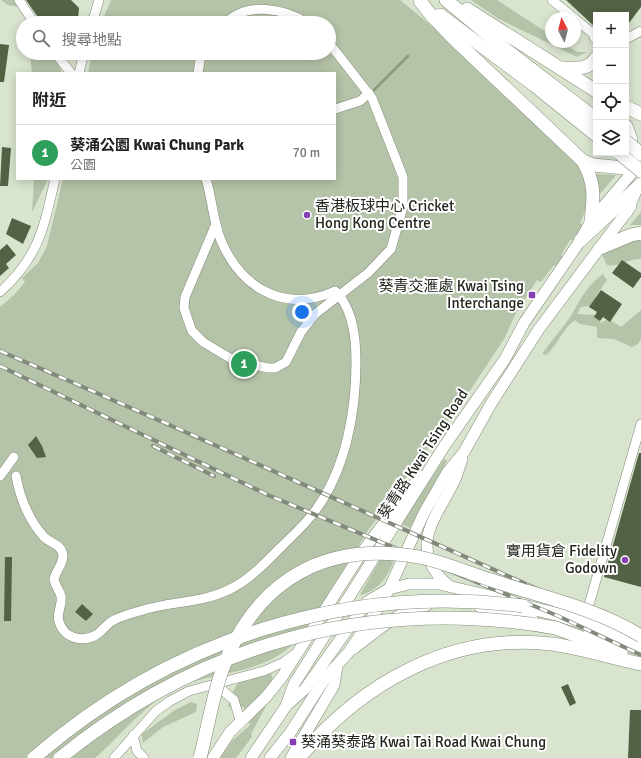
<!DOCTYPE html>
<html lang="zh-TW">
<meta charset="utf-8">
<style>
:root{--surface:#fff;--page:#f6f6f6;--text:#222;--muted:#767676;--line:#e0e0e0;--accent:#853fb2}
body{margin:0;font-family:Signika,"Noto Sans TC",sans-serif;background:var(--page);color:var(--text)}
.controls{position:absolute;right:12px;top:12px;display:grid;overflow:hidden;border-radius:0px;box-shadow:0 2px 10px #0003}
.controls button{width:36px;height:36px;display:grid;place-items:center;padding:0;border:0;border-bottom:1px solid var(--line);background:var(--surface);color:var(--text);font:20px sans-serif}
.compass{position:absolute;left:545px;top:12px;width:36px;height:36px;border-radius:50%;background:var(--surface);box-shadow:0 2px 10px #0003;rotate:353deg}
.you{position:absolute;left:302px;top:312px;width:14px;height:14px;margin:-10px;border:3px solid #fff;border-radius:50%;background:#1a73e8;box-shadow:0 0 0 6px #1a73e833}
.badge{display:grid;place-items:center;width:26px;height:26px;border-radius:50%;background:var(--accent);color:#fff;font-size:13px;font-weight:700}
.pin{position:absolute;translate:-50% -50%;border:2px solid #fff;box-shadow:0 1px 4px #0006}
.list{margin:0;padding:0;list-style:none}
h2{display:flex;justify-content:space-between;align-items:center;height:52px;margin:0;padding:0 16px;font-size:17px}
h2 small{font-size:13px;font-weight:400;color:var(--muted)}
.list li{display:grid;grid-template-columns:26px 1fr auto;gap:12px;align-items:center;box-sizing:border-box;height:56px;padding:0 16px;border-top:1px solid var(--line)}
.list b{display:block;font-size:15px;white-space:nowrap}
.list p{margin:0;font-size:13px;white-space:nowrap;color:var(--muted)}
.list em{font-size:13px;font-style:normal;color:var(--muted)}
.icon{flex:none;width:22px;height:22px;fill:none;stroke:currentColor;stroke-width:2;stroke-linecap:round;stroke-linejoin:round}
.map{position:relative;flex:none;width:641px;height:758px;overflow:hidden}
.search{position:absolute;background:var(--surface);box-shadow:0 2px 10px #0003;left:16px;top:16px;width:320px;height:44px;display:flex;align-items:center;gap:10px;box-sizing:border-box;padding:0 14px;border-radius:22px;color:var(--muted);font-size:15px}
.panel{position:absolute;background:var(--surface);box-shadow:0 2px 10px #0003;left:16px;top:72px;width:320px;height:108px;border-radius:0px}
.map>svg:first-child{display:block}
</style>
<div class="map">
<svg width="641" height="758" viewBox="0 0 641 758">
<rect width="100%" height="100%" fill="#d9e4cf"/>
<g fill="#b5c3a8">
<polygon points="1,0 14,0 18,7 8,5"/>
<path d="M111 0H400L450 41 571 156 573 161 576 159 580 164 590 200 580 223 585 225 580 241 570 240 561 255 566 261 553 266 541 282 537 280 515 315 504 339 471 389 367 532 303 634C294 644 284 653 272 659 243 674 209 674 179 687 145 703 123 734 95 758H0V307L14 295 25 282 22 278 38 263 47 246 63 179H335V73H88L92 53H329V23H101Z"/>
<polygon points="471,0 497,0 551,35 551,42 562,42 577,52 587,52 577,57 499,19"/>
<polygon points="30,53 50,53 57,61 62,73 32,73"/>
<polygon points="595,174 616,175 599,195"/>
<polygon points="34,179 48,179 32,212"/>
<polygon points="641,212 641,225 630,225"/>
<path d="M641 236V259C626 259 622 267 607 265L602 255 612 248Z"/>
<path d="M603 274 607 280 596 296 592 306 581 307 577 314 596 315 601 323 608 319 621 327 641 310V339L638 344 632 347 614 339 597 338V327L580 324 575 320C562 329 558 345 546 355L542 354C551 341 562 329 571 316 580 300 587 285 603 274Z"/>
<polygon points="444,459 447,461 410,528 401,524"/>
<path d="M382 556H396C388 575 381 590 360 595Z"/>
<path d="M262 668 272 675C274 687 267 690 258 697L267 704 251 734 252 737 236 758H220L232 741 250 725 244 707H228C234 684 240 677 262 668Z"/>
<polygon points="191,702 197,704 196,712 163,727 143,743 142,734 175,710"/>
</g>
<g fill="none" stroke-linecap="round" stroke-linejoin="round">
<polyline stroke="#899979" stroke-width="2.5" points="372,92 408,56"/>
</g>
<g fill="#536244">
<polygon points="26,0 71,0 79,8 78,19 76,23 42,23"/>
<polygon points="566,0 641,0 641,7 626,27 626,15 596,15 596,28"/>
<polygon points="0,44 9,45 4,82 0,82"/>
<polygon points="2,147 11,148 8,186 0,186"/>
<polygon points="12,218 31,226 23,244 6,234"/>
<polygon points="7,244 16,255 6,264 9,268 0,276 0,250"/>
<polygon points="622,260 641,273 641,277 633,288 612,273"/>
<polygon points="601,290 622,304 610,322 603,317 600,321 594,317 597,312 589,307"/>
<polygon points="36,436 42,446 46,457 37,458 28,445"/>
<polygon points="639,453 641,453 641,587 604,577"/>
<polygon points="5,557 12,557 11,621 4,621"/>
<polygon points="82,604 93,614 86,621 75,612"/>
<polygon points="568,684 576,703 570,706 561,687"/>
<polygon points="630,710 641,710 641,758 628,758"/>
</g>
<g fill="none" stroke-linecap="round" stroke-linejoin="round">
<g stroke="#828c78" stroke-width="10">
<g id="minor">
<polyline points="19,0 34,23"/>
<polyline points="552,0 574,18"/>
<polyline points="575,19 596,36"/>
<polyline points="92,23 99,0"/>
<path d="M226 23C247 1 285 9 307 23"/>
<polyline points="626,39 641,31"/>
<polyline points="55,53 71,73"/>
<polyline points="79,73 84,53"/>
<polyline points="198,73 200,60 203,53"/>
<polyline points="335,109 360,101 369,93"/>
<polyline points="216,224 185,297 184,308 188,320 192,331 203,342 233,360 268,368 275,368 286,362 301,332 315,314 368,273 391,249 403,207 403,177 372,98 329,43"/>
<path d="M0 292C39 257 44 227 55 179"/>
<polyline points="0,476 14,457"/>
<path d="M16 476C20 498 29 520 44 537 51 544 62 544 63 556 63 564 56 571 54 579 55 586 59 589 61 596 63 605 56 612 59 622 64 638 82 643 96 635 102 631 106 625 112 621 121 616 133 613 143 610 173 601 206 603 234 587 251 578 266 562 280 548 292 536 305 525 315 511 346 469 356 412 356 361 356 338 353 308 335 291 288 312 246 292 224 247 213 226 213 201 206 179"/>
<polyline points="586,615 641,424"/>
<polyline points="216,685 234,700 240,720"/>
<polyline points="133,735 137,751 144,758"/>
<polyline points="114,758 156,711 170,701 189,691 264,671 284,662 295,654"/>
</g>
</g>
<g stroke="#828c78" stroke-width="12">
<g id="major">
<path d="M448 585C436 575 427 561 427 545 426 524 448 497 456 477 458 471 460 465 462 459"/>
<polyline points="480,607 533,620"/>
<polyline points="588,635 641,650"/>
<path d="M353 649C376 632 399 610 427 605"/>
<polyline points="287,705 305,689 367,602 389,589 409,584 439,584 511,601"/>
<polyline points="213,758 230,732 266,697 282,677 362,552 420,476"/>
<polyline points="251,758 286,706 294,684 368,567 445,445 505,359 524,323 580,241 591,221 631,174"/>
<polyline points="270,758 290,733 326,677 348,653 377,610 389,589 424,513 447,473 464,452 492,402 539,329 631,206"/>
<polyline points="291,758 334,685 337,666"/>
</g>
</g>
<g stroke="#828c78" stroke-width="14">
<g id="highway">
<polyline points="446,0 504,48 596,119"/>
<path d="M420 1 431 15 453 38 583 161C595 183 594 196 591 221"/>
<polyline points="467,9 596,91"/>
<polyline points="440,15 534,85 596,135"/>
<polyline points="596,36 596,37"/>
<path d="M562 68C575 68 588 71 596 58"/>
<polyline points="626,107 641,114"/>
<polyline points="626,126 631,140"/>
<polyline points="583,161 594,165 624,168"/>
<polyline points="626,212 635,191"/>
<polyline points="580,241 641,184"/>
<polyline points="600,248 631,235 641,233"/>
<polyline points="523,606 560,615 641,642"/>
<polyline points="556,628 621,653"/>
<path d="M299 758C362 683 451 632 552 644 582 648 612 658 641 664"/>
</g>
</g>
<use href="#minor" stroke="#fff" stroke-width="9"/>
<use href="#major" stroke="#fff" stroke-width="11"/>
<use href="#highway" stroke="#fff" stroke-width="13"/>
<g stroke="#828a7b" stroke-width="4">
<g id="rail">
<path d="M0 351C215 443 427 541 641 635"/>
<polyline points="0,366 268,495 558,616 641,655"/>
<polyline points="153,446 214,476"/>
</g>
</g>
<use href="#rail" stroke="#fff" stroke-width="2.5" stroke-dasharray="8" stroke-linecap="butt"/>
<g stroke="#828c78" stroke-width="14" stroke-linecap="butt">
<g id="highway-bridge">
<polyline points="626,141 641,154"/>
<polyline points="619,153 641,171"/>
<path d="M34 758C168 641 345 583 523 606"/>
<path d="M60 758C203 642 374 596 556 628"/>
<path d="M200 758C209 723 214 686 229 653 266 573 333 542 419 557 444 562 468 573 491 580 542 597 595 608 641 636"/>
</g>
</g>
<use href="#highway-bridge" stroke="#fff" stroke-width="13"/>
</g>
<g fill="#853fb2" stroke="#fff" stroke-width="1.5">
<circle cx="307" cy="215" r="4"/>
<rect x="528" y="291" width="8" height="8" rx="2"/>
<circle cx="625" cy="560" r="4"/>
<rect x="289" y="738" width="8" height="8" rx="2"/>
</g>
<g text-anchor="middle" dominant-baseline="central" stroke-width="4" stroke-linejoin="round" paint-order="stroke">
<g font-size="15" fill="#22261e" stroke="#fff" text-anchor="start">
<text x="315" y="206">香港板球中心 Cricket<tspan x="315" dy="17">Hong Kong Centre</tspan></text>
<text x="524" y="286" text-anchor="end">葵青交滙處 Kwai Tsing<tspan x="524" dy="17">Interchange</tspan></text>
<text x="617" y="551" text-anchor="end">實用貨倉 Fidelity<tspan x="617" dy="17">Godown</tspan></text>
<text x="301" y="742">葵涌葵泰路 Kwai Tai Road Kwai Chung</text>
</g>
<g font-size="15" fill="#22261e" stroke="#fff">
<text transform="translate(423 454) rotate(-57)">葵青路 Kwai Tsing Road</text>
</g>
</g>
</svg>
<div class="controls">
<button>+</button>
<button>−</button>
<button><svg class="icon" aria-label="locate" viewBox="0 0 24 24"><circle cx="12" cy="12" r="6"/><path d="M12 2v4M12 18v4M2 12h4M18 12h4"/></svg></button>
<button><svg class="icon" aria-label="layers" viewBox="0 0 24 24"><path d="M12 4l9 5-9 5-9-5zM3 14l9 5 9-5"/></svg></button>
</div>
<svg class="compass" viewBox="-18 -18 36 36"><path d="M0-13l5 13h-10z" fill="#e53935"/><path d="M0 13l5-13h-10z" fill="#767676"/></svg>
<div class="you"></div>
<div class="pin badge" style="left:244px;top:364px;background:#2e9e5b">1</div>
<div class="search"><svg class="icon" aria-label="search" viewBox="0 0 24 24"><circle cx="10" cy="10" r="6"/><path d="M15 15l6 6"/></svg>搜尋地點</div>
<section class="panel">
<h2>附近<small></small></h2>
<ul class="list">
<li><span class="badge" style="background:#2e9e5b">1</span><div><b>葵涌公園 Kwai Chung Park</b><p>公園</p></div><em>70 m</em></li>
</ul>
</section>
</div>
